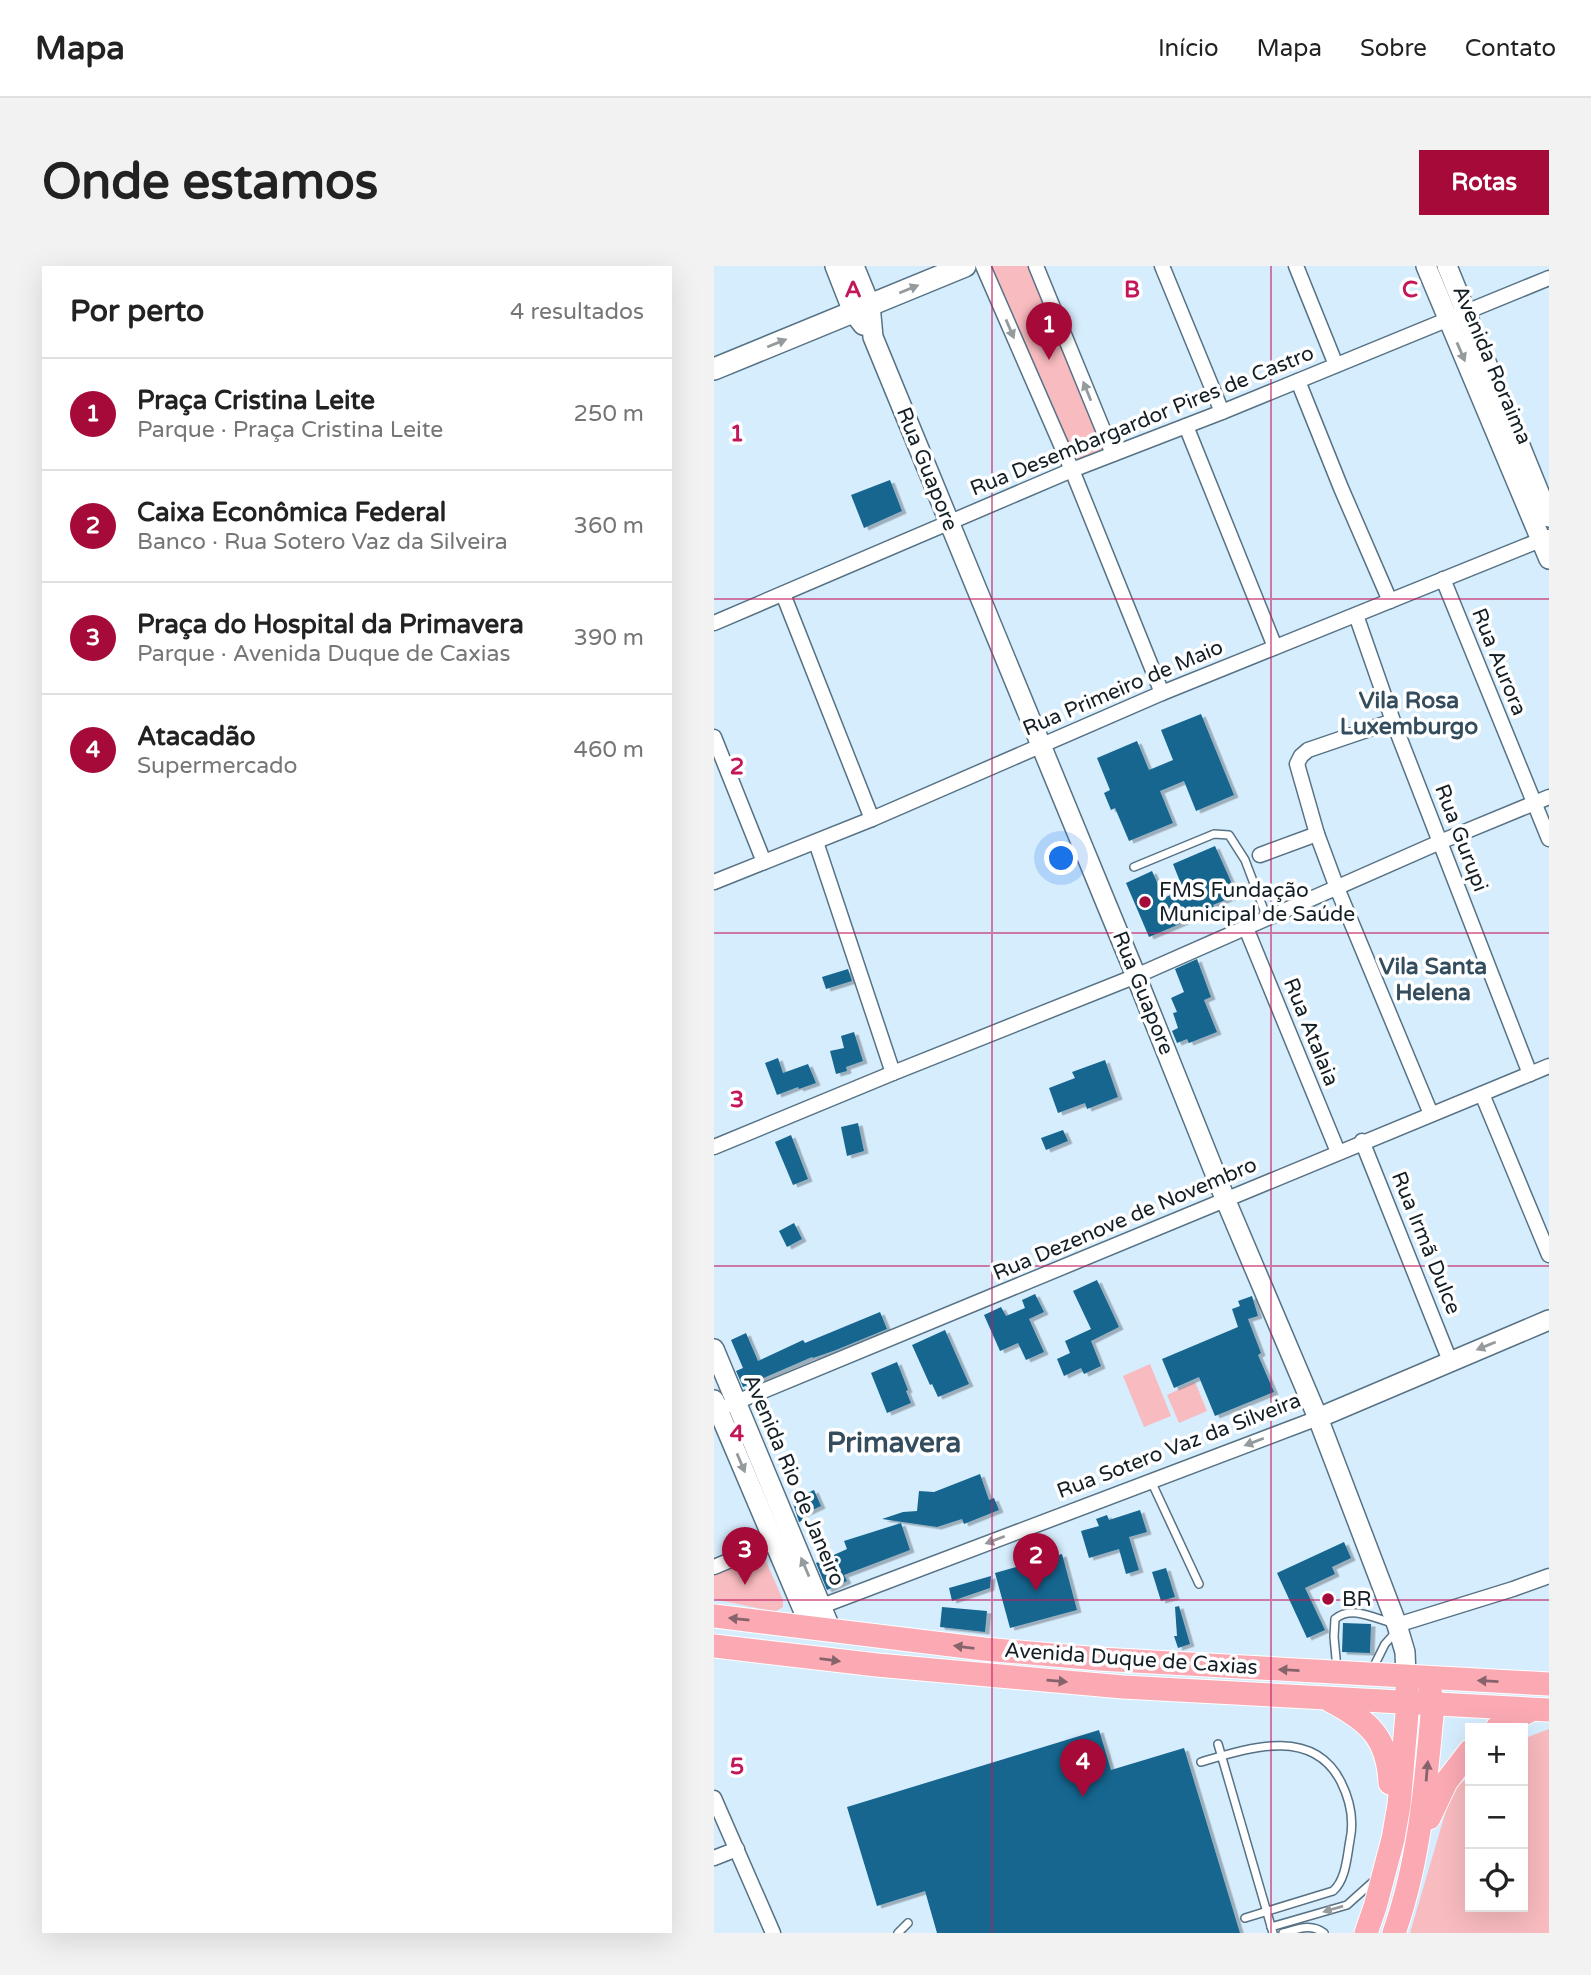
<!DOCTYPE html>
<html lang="pt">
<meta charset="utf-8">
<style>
:root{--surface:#fff;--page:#f2f2f2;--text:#222;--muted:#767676;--line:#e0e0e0;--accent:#a50a38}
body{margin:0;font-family:"Varela Round",sans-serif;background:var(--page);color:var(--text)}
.controls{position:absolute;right:21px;bottom:21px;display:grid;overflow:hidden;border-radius:0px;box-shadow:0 7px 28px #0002}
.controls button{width:63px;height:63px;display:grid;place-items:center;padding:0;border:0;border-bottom:2px solid var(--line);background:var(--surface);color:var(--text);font:35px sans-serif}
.you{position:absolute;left:348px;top:593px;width:24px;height:24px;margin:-18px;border:5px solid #fff;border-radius:50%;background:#1a73e8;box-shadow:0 0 0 10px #1a73e833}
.badge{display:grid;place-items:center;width:46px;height:46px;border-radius:50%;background:var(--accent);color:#fff;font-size:23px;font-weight:700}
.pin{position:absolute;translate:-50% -58px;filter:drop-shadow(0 2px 4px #0008)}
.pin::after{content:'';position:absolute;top:37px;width:24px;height:21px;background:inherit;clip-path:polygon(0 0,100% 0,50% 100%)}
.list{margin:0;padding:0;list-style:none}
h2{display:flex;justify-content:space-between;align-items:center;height:91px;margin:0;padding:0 28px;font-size:30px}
h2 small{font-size:23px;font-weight:400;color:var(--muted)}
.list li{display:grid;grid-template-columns:46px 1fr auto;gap:21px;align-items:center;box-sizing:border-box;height:112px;padding:0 28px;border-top:2px solid var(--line)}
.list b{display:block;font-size:26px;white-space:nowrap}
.list p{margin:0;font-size:23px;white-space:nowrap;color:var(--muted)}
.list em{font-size:23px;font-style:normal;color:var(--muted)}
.icon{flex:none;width:38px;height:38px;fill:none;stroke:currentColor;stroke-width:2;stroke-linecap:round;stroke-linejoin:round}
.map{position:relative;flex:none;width:835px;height:1667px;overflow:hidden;border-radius:0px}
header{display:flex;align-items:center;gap:42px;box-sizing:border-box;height:98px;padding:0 35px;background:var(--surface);border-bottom:2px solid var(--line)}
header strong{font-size:33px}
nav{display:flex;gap:38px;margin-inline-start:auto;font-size:24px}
.intro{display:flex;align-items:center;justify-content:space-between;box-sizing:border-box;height:168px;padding:0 42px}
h1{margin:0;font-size:49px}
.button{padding:18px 32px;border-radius:0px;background:var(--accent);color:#fff;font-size:24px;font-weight:700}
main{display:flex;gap:42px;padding:0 42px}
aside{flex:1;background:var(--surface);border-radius:0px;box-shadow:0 7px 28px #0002}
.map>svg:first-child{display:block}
</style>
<header>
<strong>Mapa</strong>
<nav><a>Início</a><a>Mapa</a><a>Sobre</a><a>Contato</a></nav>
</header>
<div class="intro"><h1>Onde estamos</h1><a class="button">Rotas</a></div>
<main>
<aside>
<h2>Por perto<small>4 resultados</small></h2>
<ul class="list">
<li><span class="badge">1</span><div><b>Praça Cristina Leite</b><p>Parque · Praça Cristina Leite</p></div><em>250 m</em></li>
<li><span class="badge">2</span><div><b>Caixa Econômica Federal</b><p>Banco · Rua Sotero Vaz da Silveira</p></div><em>360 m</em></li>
<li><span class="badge">3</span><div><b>Praça do Hospital da Primavera</b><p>Parque · Avenida Duque de Caxias</p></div><em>390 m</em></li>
<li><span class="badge">4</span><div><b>Atacadão</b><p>Supermercado</p></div><em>460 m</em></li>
</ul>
</aside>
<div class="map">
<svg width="835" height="1667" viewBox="0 0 835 1667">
<defs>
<filter id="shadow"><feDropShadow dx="4.5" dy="2.5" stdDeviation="0" flood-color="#0004"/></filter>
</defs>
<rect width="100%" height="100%" fill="#d6edfe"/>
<g fill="#f8bbbf">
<polygon points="269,0 322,0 399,188 358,204"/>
<polygon points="436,1098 457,1150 430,1161 409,1110"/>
<polygon points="481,1116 493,1145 465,1157 453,1129"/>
<polygon points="48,1286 69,1334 69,1341 62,1345 53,1344 0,1333 0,1305"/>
<polygon points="835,1463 835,1667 696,1667 738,1524 756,1510 756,1641 809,1641 809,1473"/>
</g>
<g fill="#156690" filter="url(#shadow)">
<polygon points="176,214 188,245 150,262 137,229"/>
<polygon points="487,448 520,529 482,545 470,515 446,525 459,557 415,575 401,542 397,544 390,527 396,524 383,492 423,475 435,504 459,494 447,464"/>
<polygon points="501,580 523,629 499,639 501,643 435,671 412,617 438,605 450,632 469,623 459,598"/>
<polygon points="483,693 497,731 490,734 503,766 475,777 473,773 463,777 458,765 464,762 459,747 463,746 457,732 470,726 461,703"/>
<polygon points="134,703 138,715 112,723 108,711"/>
<polygon points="140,766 149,795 132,801 133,805 122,808 116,785 130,782 127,770"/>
<polygon points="64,792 69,807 94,798 102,817 85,823 84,821 63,829 51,797"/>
<polygon points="391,794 404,831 373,843 371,837 344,847 335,822 361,812 358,806"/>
<polygon points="144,857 150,885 133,890 127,861"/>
<polygon points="349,864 354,875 332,884 327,872"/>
<polygon points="77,869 94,913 79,919 61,876"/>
<polygon points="80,957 88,973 73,981 65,965"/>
<polygon points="383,1014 405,1061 377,1075 387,1100 370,1108 367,1102 350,1110 343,1093 356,1087 351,1075 377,1063 359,1025"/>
<polygon points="321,1028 330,1046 315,1053 330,1086 312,1094 304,1077 286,1085 270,1049 287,1041 292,1050 311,1042 308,1034"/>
<polygon points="538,1030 544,1050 534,1053 547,1087 544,1089 560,1126 501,1150 485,1111 460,1122 448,1093 524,1061 518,1043 526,1040 524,1035"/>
<polygon points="166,1046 173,1063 122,1084 99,1092 98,1091 29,1121 22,1105 29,1102 17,1074 32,1067 44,1095 89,1074 91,1077"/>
<polygon points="231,1064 255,1118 224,1131 218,1118 216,1119 198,1079"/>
<polygon points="183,1096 194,1124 192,1125 197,1137 173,1147 157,1107"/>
<polygon points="266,1208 275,1234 280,1232 285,1244 250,1258 248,1253 223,1261 168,1253 189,1246 203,1245 205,1225 220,1226"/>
<polygon points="100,1224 107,1240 88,1249 90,1254 85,1256 78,1234"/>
<polygon points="426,1244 433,1266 415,1271 425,1304 412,1308 405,1283 375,1292 367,1265 385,1260 382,1253 393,1249 395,1254"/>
<polygon points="187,1257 196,1284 130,1309 133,1315 113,1324 102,1297 133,1283 130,1275"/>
<polygon points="630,1276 637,1292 618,1301 621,1308 591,1322 611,1364 593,1372 563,1307"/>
<polygon points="348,1288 363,1344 296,1362 281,1307"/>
<polygon points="452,1302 461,1331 447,1335 438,1306"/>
<polygon points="277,1310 276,1322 238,1335 235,1322"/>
<polygon points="465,1340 476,1378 464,1382 460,1370 463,1370 461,1341"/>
<polygon points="228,1341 273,1345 271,1366 226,1361"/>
<polygon points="629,1357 657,1358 656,1387 628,1386"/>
<polygon points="385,1464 397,1504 470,1482 526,1667 223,1667 211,1625 163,1640 133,1541"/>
</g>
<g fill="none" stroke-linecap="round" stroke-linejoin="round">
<g stroke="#577284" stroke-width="10">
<g id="service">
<polyline points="420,601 500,568 515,569 531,594 553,652"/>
<polyline points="437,1215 485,1318"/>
<path d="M623 1403 620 1371 621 1353C637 1339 660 1352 678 1357"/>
<polyline points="658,1404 671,1378 681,1367"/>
<polyline points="504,1478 559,1667"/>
<path d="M487 1496C534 1482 599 1460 627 1516 636 1534 640 1555 636 1574 633 1590 632 1614 619 1625L531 1652"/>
<polyline points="557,1661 633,1639 662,1613"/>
<polyline points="184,1667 194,1657"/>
<path d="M569 1667C584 1663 597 1657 610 1667"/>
</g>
</g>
<g stroke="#577284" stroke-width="17">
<g id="minor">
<polyline points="269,0 358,204 448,427"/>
<polyline points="322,0 399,188"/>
<polyline points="448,0 508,146"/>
<polyline points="582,0 622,99"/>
<polyline points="584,115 627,222 676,335"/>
<polyline points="472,160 561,381"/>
<polyline points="729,313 835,573"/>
<polyline points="69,328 158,553"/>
<polyline points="642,349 679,455 816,808"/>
<polyline points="0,357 358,204 508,146 835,12"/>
<polyline points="679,455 594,484 587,490 583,498 603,568 623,622 717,848"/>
<polyline points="0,471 50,596"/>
<polyline points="102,576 179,807"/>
<polyline points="546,589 603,568"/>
<polyline points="0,616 158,553 448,427 834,271"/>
<polyline points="532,662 624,886"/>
<polyline points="768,828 835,989"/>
<polyline points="648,875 736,1095"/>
<polyline points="0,881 179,807 422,710 726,576 835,531"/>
<polyline points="15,1139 835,800"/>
<polyline points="0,1301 60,1276"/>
<polyline points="108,1340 604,1152"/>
<polyline points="683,1359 799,1323 835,1310"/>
<polyline points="0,1532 59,1667"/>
<polyline points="0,1592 23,1583"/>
</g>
</g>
<g stroke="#577284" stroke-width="22">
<g id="tertiary">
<polyline points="121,0 139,46 149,59"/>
<polyline points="140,0 156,39 159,71 422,710 512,935 604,1152 683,1359 691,1386 692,1410"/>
<polyline points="712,0 835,293"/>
<polyline points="733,0 835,251"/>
<polyline points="0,1083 117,1364"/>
<polyline points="0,1134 96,1360"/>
<polyline points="604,1152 835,1054"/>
</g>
</g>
<g stroke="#577284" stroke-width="24">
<polyline id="secondary" points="0,103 251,0"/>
</g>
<g stroke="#fff" stroke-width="25">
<g id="primary">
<polyline points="0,1350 270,1383 385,1393 835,1418"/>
<polyline points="0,1380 163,1399 409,1421 835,1444"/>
<path d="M617 1435C655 1455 674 1472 676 1517"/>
<polyline points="783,1462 817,1444"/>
<polyline points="715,1552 732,1516 756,1485"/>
<polyline points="652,1667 661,1641 679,1573 685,1539 694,1436 693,1423"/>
<path d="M680 1667C706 1593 712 1516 719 1438L716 1425"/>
</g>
</g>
<use href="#service" stroke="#fff" stroke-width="7"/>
<use href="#minor" stroke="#fff" stroke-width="14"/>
<use href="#tertiary" stroke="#fff" stroke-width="19"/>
<use href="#secondary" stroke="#fff" stroke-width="21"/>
<use href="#primary" stroke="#fbaab4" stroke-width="23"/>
</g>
<defs><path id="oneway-solid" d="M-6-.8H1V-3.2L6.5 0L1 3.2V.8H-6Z" transform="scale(1.75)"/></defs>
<g fill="#959a9d">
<use href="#oneway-solid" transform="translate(195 23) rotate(-22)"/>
<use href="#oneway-solid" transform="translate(296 63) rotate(67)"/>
<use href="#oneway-solid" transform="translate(63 77) rotate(-22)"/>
<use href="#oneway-solid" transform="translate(747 86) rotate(67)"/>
<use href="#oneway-solid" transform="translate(373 125) rotate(-112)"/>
<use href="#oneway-solid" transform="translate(772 1080) rotate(158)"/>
<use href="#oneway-solid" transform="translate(540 1176) rotate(159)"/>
<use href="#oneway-solid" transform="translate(27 1197) rotate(67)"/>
<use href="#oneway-solid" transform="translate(281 1274) rotate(159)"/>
<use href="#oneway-solid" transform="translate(91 1301) rotate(-113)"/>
<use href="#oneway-solid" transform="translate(619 1643) rotate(164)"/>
</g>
<g fill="#87646c">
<use href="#oneway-solid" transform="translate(25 1353) rotate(-174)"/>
<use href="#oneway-solid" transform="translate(250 1381) rotate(-173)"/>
<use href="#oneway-solid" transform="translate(116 1394) rotate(7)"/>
<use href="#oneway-solid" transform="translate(575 1404) rotate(-177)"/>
<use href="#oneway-solid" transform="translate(343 1415) rotate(5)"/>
<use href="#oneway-solid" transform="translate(774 1415) rotate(-177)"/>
<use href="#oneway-solid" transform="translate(713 1505) rotate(-85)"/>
</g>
<path fill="none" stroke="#c2185b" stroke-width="2" stroke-opacity="0.55" d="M278 0V1667M557 0V1667M0 333H835M0 667H835M0 1000H835M0 1334H835"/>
<g fill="#a50a38" stroke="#fff" stroke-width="2.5">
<circle cx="431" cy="636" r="7"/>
<circle cx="614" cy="1333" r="7"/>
</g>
<g text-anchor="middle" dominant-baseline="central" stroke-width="7" stroke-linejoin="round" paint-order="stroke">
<g font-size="21" fill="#131e25" stroke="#fff">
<text transform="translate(778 99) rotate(67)">Avenida Roraima</text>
<text transform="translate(428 155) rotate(-22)">Rua Desembargardor Pires de Castro</text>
<text transform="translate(213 203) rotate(68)">Rua Guapore</text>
<text transform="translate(785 396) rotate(68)">Rua Aurora</text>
<text transform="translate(409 422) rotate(-23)">Rua Primeiro de Maio</text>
<text transform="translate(747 572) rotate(69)">Rua Gurupi</text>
<text transform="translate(429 727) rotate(68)">Rua Guapore</text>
<text transform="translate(597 766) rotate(68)">Rua Atalaia</text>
<text transform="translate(411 953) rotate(-23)">Rua Dezenove de Novembro</text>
<text transform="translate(712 977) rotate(68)">Rua Irmã Dulce</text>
<text transform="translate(465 1180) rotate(-21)">Rua Sotero Vaz da Silveira</text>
<text transform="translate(80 1214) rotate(67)">Avenida Rio de Janeiro</text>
<text transform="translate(417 1393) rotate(4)">Avenida Duque de Caxias</text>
</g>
<g font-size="21" fill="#131e25" stroke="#fff" text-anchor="start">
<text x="445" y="624">FMS Fundação<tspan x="445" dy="24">Municipal de Saúde</tspan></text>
<text x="628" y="1333">BR</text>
</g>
<g font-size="23" font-weight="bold" fill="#344d5e" stroke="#fff">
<text x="695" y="435">Vila Rosa<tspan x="695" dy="26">Luxemburgo</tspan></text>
<text x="719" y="701">Vila Santa<tspan x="719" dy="26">Helena</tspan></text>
</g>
<g font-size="28" font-weight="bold" fill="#344d5e" stroke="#fff">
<text x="180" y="1177">Primavera</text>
</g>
</g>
<g font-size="23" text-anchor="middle" font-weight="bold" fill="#c2185b" stroke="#fff" stroke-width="7" stroke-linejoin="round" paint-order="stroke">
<text x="139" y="31">A</text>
<text x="418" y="31">B</text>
<text x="696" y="31">C</text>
<text x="23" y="175">1</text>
<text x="23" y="508">2</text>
<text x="23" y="841">3</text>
<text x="23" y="1175">4</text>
<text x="23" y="1508">5</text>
</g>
</svg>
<div class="controls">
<button>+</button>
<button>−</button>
<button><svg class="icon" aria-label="locate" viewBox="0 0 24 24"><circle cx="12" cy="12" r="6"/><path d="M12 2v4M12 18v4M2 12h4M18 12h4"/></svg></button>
</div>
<div class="you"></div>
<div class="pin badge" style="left:335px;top:94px">1</div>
<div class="pin badge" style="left:322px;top:1325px">2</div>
<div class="pin badge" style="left:31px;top:1319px">3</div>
<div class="pin badge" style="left:369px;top:1531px">4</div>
</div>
</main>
